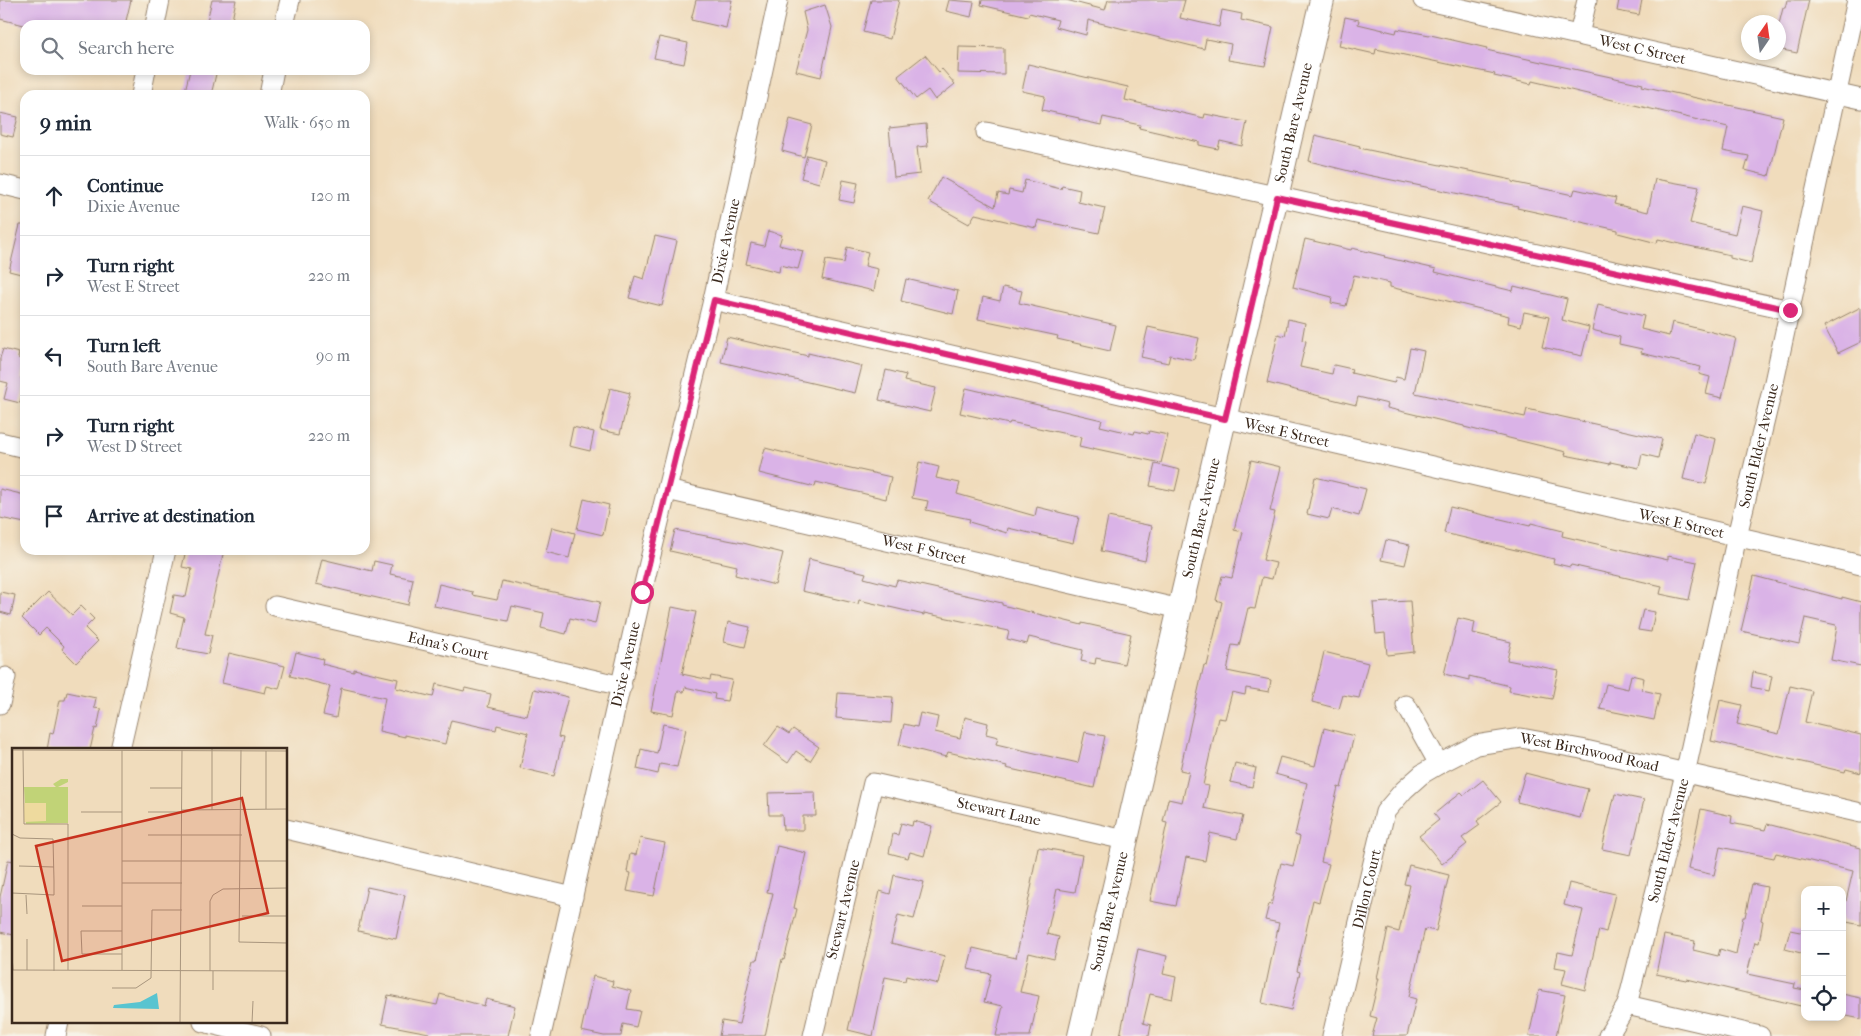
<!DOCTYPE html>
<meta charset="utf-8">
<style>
:root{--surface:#fff;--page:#f6f6f7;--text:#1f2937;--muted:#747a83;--line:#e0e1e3}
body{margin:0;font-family:"IM FELL French Canon",serif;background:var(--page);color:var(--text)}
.controls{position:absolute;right:15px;bottom:15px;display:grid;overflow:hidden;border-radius:10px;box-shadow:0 2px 8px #0003}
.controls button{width:45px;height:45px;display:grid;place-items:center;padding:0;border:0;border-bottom:1px solid var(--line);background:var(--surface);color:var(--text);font:25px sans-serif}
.compass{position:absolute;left:1741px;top:15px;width:45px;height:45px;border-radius:50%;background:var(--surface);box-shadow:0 2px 8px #0003;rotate:13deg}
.stop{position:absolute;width:15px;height:15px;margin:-11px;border:4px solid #db2777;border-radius:50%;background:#fff}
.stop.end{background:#db2777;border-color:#fff;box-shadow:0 1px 5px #0008}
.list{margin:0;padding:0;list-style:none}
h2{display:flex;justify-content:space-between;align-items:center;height:65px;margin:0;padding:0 20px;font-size:21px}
h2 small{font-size:16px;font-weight:400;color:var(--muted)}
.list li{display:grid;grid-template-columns:32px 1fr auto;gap:15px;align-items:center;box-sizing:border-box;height:80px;padding:0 20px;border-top:1px solid var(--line)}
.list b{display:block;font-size:19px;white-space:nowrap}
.list p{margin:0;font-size:16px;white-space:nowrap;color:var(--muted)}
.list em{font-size:16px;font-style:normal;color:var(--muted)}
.icon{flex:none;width:28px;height:28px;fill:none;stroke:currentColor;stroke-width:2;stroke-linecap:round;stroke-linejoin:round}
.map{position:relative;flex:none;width:1861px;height:1036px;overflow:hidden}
.search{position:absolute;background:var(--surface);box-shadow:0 2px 8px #0003;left:20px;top:20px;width:350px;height:55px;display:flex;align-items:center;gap:12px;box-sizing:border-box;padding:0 18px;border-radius:15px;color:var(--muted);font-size:19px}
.panel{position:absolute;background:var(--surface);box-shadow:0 2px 8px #0003;left:20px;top:90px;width:350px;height:465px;border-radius:15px}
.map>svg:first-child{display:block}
</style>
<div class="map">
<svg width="1861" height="1036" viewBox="0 0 1861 1036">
<rect width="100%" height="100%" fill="#f7f3e8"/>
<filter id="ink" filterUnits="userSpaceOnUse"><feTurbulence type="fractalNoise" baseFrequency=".02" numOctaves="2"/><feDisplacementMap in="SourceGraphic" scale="10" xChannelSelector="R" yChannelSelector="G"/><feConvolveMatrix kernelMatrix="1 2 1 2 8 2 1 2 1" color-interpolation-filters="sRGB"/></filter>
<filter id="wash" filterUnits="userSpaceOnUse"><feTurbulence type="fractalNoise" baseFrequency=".0096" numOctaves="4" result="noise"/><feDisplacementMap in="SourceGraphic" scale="20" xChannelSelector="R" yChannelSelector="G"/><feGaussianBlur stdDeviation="1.12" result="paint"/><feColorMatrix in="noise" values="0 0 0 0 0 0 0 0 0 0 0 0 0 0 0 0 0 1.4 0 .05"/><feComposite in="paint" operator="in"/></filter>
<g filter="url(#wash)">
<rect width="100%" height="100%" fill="#f0dcbc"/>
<g id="blocks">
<g fill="#dab3e7">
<polygon points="0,0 131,0 125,25 72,25 56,21 55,25 24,25 0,19"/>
<polygon points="212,0 236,0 231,25 206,25"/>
<polygon points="696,0 732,0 726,28 691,20"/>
<polygon points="871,0 899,0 890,39 863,32"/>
<polygon points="949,0 974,2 971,17 946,11"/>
<polygon points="982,0 1066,0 1105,10 1108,0 1185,0 1180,18 1219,27 1222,10 1242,14 1241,20 1273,27 1265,66 1228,60 1231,44 1206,39 1204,49 1088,20 1086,35 1056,27 1058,20 1029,13 1028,16 981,5"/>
<polygon points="1619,0 1642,0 1639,15 1617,11"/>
<polygon points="1787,0 1809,0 1797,53 1778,49 1778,28 1783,8 1785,8"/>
<polygon points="825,5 832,27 821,77 796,71 807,30 803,12"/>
<polygon points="1345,17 1359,20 1358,24 1396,33 1397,29 1435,36 1487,48 1486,50 1643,84 1642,86 1783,117 1769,176 1745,170 1749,156 1723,151 1728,127 1532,81 1531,84 1494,76 1495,74 1376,49 1375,54 1339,46"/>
<polygon points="659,37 688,43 684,64 654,58"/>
<polygon points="959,47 1004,48 1004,74 958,73"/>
<polygon points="925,55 939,72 942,69 955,84 935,100 928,90 916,99 898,76"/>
<polygon points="1028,64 1128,87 1125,100 1204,118 1205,114 1247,122 1242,146 1220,141 1218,149 1199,145 1199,142 1139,128 1140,125 1103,117 1101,125 1079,120 1079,118 1042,110 1045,96 1022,91"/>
<polygon points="190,70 217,70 211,95 184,95"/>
<polygon points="0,113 18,117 13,137 0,134"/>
<polygon points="790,119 812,125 804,157 782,151"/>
<polygon points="926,124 928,146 917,147 920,174 894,177 889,128"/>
<polygon points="1315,135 1360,146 1359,148 1512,180 1512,182 1573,195 1575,189 1616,198 1614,204 1648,212 1655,179 1699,187 1690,223 1735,234 1742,206 1763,211 1751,263 1730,258 1730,255 1658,239 1657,243 1618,233 1618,230 1517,208 1518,206 1353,172 1309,161"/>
<polygon points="807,155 825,160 819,183 801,178"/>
<polygon points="941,177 995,207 998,193 1008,195 1009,190 1022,193 1025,180 1061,189 1062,186 1080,190 1078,202 1105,208 1099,233 1038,220 1036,228 975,214 969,224 928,201"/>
<polygon points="843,180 858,183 854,203 839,200"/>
<polygon points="20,225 25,225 25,275 9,271"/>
<polygon points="768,231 782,235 779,245 803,251 798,269 780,265 779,272 746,264 751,243 764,246"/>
<polygon points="655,236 677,241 662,306 629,298 635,276 644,279"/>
<polygon points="1305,239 1351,250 1352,248 1385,256 1384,257 1436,269 1435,272 1492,286 1513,291 1514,286 1567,299 1562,320 1589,327 1582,356 1542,347 1549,317 1524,312 1521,326 1508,323 1509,316 1390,287 1390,283 1354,275 1346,306 1331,303 1332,297 1293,287"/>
<polygon points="847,247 868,252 865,266 878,269 874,291 822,279 826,260 844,263"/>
<polygon points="906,279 958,291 953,314 901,301"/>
<polygon points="1003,287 1022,291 1019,303 1116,325 1110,351 1057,339 1058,336 978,319 983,297 1000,301"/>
<polygon points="1598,305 1644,316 1641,329 1669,336 1672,322 1736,338 1722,398 1706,394 1710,377 1699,374 1701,367 1641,353 1642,349 1619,344 1620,337 1592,330"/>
<polygon points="1861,307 1861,342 1838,353 1824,326"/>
<polygon points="1288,319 1305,323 1302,340 1306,341 1300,367 1332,374 1334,365 1352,369 1351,373 1394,383 1396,377 1404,379 1410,348 1424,351 1415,393 1525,417 1527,409 1662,439 1658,458 1642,454 1639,468 1610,462 1610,464 1565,455 1566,452 1464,427 1464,426 1387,408 1388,404 1358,397 1356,405 1267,383 1278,334 1285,336"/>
<polygon points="1148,327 1199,338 1194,360 1170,355 1168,363 1141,357"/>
<polygon points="727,337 808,356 808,353 862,366 855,393 721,362"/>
<polygon points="3,349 19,353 18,358 25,360 21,379 25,380 25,384 20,403 4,399 8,383 0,381 0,358"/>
<polygon points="886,370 906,375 904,381 936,388 930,412 879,400"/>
<polygon points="610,388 630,393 620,434 600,430"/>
<polygon points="966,388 1102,420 1100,426 1134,434 1135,431 1148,434 1149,431 1168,435 1161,463 1092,448 1092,450 1079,447 1081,437 1010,422 1009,424 960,413"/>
<polygon points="573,427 594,432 590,451 569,446"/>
<polygon points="1694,433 1716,439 1706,484 1683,479"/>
<polygon points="765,448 837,466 837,465 891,477 886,499 816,482 815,487 759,473"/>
<polygon points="1251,460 1281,467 1270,511 1275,512 1263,560 1276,563 1272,579 1262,577 1255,609 1248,608 1239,646 1232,645 1227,671 1271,680 1269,692 1246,688 1245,695 1232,692 1225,719 1218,718 1203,785 1209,786 1204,808 1243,816 1237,839 1210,833 1205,861 1186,857 1176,906 1150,901 1167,823 1163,822 1168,799 1182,802 1189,772 1180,770 1204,665 1207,666 1222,602 1216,600 1222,576 1232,578 1243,532 1234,530"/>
<polygon points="919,462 939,467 936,478 960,483 957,494 1035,516 1037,507 1079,517 1073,543 1008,528 1007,533 969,522 970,519 926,510 928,501 912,498"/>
<polygon points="1155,464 1180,470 1175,491 1150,486"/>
<polygon points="1315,477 1366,489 1359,516 1332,509 1329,519 1307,514"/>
<polygon points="0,489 25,495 25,523 0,518"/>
<polygon points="584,499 609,505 603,535 577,529"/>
<polygon points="1450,507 1530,526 1531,523 1563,531 1562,536 1588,542 1668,560 1668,556 1697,562 1689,600 1660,594 1662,586 1571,565 1570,567 1553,563 1554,559 1444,533"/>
<polygon points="1108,517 1152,526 1145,561 1101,551"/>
<polygon points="552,527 575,533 569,558 546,552"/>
<polygon points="675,530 743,543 783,553 775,585 735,575 737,566 670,551"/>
<polygon points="1386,540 1410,545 1405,565 1381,560"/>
<polygon points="186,550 224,550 205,634 212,635 208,654 177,648 184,617 170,613 174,595 186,597 192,569 182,567"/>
<polygon points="322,559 372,571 374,561 392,565 390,574 413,579 408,605 316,584"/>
<polygon points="809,559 866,573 864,578 895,586 897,580 1002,603 1002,605 1082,625 1082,623 1131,634 1124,664 1096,658 1095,664 1081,661 1083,650 1029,637 1027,644 1007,639 1009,631 924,613 924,615 859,600 858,604 802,591"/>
<polygon points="1754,576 1842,599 1842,597 1861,602 1861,666 1831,660 1837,627 1836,625 1805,618 1799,644 1741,631"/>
<polygon points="502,581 600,602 595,624 570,618 566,634 541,628 544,613 512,606 508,621 434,606 439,584 473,592 472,595 497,600"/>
<polygon points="0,592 15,595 11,615 0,612"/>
<polygon points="48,592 72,615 81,606 94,619 85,628 98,641 76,663 62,649 64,646 46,628 39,635 22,618"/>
<polygon points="1410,601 1414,652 1387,655 1385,633 1376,634 1373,603"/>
<polygon points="672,607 696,612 682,674 710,680 711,676 732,680 727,701 714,699 715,694 685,687 684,692 678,691 673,715 651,711"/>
<polygon points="1643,610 1655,612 1651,632 1638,630"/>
<polygon points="1458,618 1475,622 1473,633 1511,642 1507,660 1558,670 1552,699 1509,691 1510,686 1469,676 1469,680 1444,674"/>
<polygon points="728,622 750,627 745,647 724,642"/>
<polygon points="296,652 323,659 322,664 354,672 354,669 398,679 396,688 433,697 436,684 464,691 465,688 491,694 488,707 527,716 534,689 568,697 558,737 563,738 554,776 520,768 528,733 497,725 496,730 451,720 445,744 405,735 405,737 379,731 385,698 341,688 336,718 323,715 330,686 290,676"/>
<polygon points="1324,652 1368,663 1359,698 1343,695 1339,709 1312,702"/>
<polygon points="229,653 285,666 279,689 267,686 265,693 222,683"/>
<polygon points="1753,672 1772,676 1769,691 1751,687"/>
<polygon points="1631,675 1644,678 1642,690 1660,694 1654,720 1600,709 1606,684 1628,689"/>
<polygon points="1790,686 1812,691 1805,722 1861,735 1861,773 1846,769 1845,772 1711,741 1720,700 1742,705 1737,724 1779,734"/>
<polygon points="67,692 96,698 94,708 101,709 97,729 95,728 90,750 47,750 50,733 53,734 60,700 65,700"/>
<polygon points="838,693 893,697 891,723 836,718"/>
<polygon points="920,713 938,717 935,732 960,738 965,717 988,723 986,734 998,737 996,744 1078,763 1085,732 1105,736 1094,788 1006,768 1007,766 948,752 946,757 899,745 904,724 917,727"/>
<polygon points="663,724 686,729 677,767 660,764 658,774 637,769 641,749 657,753"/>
<polygon points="778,727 789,734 793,729 819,747 810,761 796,751 788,763 764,746"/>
<polygon points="1324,728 1354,736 1341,788 1338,787 1321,862 1329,864 1319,902 1313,900 1297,971 1300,972 1291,1010 1262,1003 1279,923 1265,920 1269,904 1271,905 1281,863 1293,866 1300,837 1295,835 1307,783 1275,774 1280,757 1315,766"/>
<polygon points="1235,763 1256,768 1252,787 1230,782"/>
<polygon points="1525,773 1588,789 1580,818 1517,802"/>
<polygon points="1483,780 1501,802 1477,821 1480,825 1462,838 1467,844 1442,864 1419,836 1439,820 1434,814 1461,792 1464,795"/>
<polygon points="815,792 816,816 803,816 803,830 783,830 782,815 769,815 768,793"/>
<polygon points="1615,794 1644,800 1631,855 1602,849"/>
<polygon points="1701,809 1732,816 1731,823 1765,830 1767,824 1861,848 1861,925 1842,921 1842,900 1846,901 1853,871 1776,853 1774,858 1720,847 1714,875 1688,869"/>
<polygon points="913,821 932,826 924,856 910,852 908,858 889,853 893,834 898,835 901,823 912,826"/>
<polygon points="640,838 665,843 654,896 627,891 631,873 627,872 630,854 636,855"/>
<polygon points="777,846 806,853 794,908 797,909 784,960 782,959 765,1036 719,1036 722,1021 739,1024 754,960 757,960 773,893 767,892"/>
<polygon points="1038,847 1082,855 1075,892 1057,889 1047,934 1059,937 1054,959 1029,953 1020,992 1039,996 1030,1036 996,1036 1003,1006 984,1002 991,974 968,969 973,948 1016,958 1032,884 1031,883"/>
<polygon points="8,860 14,861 14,935 0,932 0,897"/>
<polygon points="1409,865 1449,875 1436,931 1425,929 1409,997 1416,999 1407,1036 1372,1036 1377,1018 1370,1016 1379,978 1377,978 1388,929 1399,932 1410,885 1404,884"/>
<polygon points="894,875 924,882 914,919 898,915 891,943 945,956 938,984 906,976 905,981 885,977 873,1036 848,1030 880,891 890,894"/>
<polygon points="1569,883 1615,894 1606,932 1599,930 1585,990 1562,984 1566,969 1555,967 1558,952 1572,955 1583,910 1564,905"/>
<polygon points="1752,884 1767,887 1761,920 1763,921 1759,943 1755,942 1747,974 1795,984 1794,988 1805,990 1805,1007 1687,979 1686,980 1656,974 1664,935 1695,941 1693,950 1718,956 1720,949 1736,954 1743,917 1745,917"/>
<polygon points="367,887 405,895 396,939 358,931"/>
<polygon points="1790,930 1805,933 1805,954 1785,949"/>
<polygon points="1138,949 1167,956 1163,974 1176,977 1172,999 1150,994 1143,1023 1151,1025 1149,1036 1120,1036"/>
<polygon points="593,976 613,981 612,986 631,991 627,1009 640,1011 636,1027 623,1024 621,1036 604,1036 581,1031"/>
<polygon points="1539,990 1565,995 1556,1036 1529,1036"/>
<polygon points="440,994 484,1006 486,999 515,1006 508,1036 428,1036 429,1033 382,1024 388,995 437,1005"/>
<polygon points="1842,994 1861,998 1861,1019 1842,1015"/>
</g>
</g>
</g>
<g filter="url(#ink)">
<use href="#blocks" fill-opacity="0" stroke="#96836d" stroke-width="1"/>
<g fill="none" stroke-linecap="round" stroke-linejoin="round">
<g stroke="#96836d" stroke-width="21">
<g id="minor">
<path id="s1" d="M1423 0 1861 99"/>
<polyline points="155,25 160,0"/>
<polyline points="284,25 290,0"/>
<polyline points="1579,35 1587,0"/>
<polyline points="141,95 146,70"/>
<polyline points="269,95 274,70"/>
<polyline points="986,132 1790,310"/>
<polyline points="0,184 25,190"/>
<path id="s2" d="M713 300 1861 565"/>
<polyline points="0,442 25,448"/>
<path id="s3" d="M667 490 1180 609"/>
<path id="s4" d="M275 606 622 686"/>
<polyline points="0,704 6,677"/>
<polyline points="1406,705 1439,764"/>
<polyline points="120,750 166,550"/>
<polyline points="286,829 573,897"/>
<polyline points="1627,1005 1760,1036"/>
<polyline points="203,1022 261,1036"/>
<polyline points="56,1036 59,1022"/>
<path id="s5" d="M541 1036 642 592 713 300 778 0"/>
<path id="s6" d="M813 1036 873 783 1125 840"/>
<path id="s7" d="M1332 1036 1385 812 1404 790 1422 774 1439 764 1476 745 1521 738 1581 749 1861 813"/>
<path id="s8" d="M1608 1036 1627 1005 1685 774 1737 536 1774 382 1857 0"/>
</g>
</g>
<g stroke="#96836d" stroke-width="26">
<g id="tertiary">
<path id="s9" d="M1080 1036 1322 0"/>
</g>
</g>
<use href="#minor" stroke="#fff" stroke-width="19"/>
<use href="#tertiary" stroke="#fff" stroke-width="24"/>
</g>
</g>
<g fill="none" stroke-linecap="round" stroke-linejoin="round" filter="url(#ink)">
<polyline stroke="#db2777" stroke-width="6" points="642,592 714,300 1225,419 1277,197 1790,310"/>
</g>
<g text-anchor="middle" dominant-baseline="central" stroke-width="4" stroke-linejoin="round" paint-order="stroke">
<g font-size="15" fill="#3b2a1e" stroke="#f7f3e8">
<text stroke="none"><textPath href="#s1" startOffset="225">West C Street</textPath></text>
<text stroke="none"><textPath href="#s9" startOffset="938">South Bare Avenue</textPath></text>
<text stroke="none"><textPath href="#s5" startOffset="816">Dixie Avenue</textPath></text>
<text stroke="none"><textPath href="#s2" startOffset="589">West E Street</textPath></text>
<text stroke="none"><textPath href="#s8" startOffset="611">South Elder Avenue</textPath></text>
<text stroke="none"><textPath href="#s9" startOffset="532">South Bare Avenue</textPath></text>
<text stroke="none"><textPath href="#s2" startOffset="994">West E Street</textPath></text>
<text stroke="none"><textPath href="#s3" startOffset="264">West F Street</textPath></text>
<text stroke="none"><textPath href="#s4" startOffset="178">Edna's Court</textPath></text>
<text stroke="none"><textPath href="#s5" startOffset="381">Dixie Avenue</textPath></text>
<text stroke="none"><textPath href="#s7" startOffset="460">West Birchwood Road</textPath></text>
<text stroke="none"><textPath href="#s6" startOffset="389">Stewart Lane</textPath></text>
<text stroke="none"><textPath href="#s8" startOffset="206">South Elder Avenue</textPath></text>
<text stroke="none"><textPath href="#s7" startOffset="151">Dillon Court</textPath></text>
<text stroke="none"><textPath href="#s6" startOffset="130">Stewart Avenue</textPath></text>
<text stroke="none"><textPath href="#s9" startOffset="128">South Bare Avenue</textPath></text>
</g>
</g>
<g transform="translate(12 748)">
<rect width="275" height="275" fill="#f0dcbc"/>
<path d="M49 31H56V34L46 39H56V75L14 76 12 39H44L41 36Z" fill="#c1d377"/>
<path d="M12 55H34V73L12 74Z" fill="#eeda9e"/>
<path d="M34 48H56V73H34Z" fill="#c1d377"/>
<path d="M145 245 147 261 101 260 102 257 128 254Z" fill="#58c4d0"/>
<path fill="none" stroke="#a8957d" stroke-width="1" d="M0 2 275 3M11 2 12 76H56V222M110 2V222M254 3V61M138 40H170M170 62 275 61M200 62V1M69 64H110M136 64H170M0 86 8 90 41 91 42 133V147L0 145M136 87H230M110 113H275M7 118 42 119M110 135H170M14 147 15 166M70 158H110M230 168H275M42 173V223M110 183H69L70 206H110M227 194 229 2M227 194 275 195M0 207 1 222M0 222 275 223M15 222V191M198 223V153L201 147 211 141 275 140M100 240H124L139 230 140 162H170M201 242V223M164 275H182M168 275 170 2M240 275 241 253"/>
<path fill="#c8321e" fill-opacity="0.15" stroke="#c8321e" stroke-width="2.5" d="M230 50 256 165 50 213 24 98Z"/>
<rect width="275" height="275" fill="none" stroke="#3b2a1e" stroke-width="2.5"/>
</g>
</svg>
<div class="controls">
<button>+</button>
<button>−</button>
<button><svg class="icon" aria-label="locate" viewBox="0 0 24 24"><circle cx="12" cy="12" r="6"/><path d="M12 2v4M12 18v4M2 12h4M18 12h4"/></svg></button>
</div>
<svg class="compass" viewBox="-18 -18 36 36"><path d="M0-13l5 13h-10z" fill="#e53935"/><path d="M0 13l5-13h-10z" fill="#747a83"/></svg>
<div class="stop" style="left:642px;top:592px"></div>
<div class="stop end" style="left:1790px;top:310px"></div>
<div class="search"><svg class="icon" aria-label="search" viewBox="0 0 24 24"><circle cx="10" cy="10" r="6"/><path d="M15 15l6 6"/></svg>Search here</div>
<section class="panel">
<h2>9 min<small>Walk · 650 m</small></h2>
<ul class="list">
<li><svg class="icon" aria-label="ahead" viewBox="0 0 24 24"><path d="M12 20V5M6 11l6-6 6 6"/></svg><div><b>Continue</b><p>Dixie Avenue</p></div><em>120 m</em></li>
<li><svg class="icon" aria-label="right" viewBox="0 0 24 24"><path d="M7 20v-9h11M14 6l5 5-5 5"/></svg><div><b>Turn right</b><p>West E Street</p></div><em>220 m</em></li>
<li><svg class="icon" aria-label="left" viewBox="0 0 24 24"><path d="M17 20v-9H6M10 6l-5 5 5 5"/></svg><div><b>Turn left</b><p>South Bare Avenue</p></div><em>90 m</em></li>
<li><svg class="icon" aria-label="right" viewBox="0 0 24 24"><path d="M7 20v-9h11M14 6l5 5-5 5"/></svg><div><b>Turn right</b><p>West D Street</p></div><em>220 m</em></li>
<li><svg class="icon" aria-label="arrive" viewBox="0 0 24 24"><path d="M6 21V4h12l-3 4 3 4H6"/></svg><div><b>Arrive at destination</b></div></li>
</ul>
</section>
</div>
